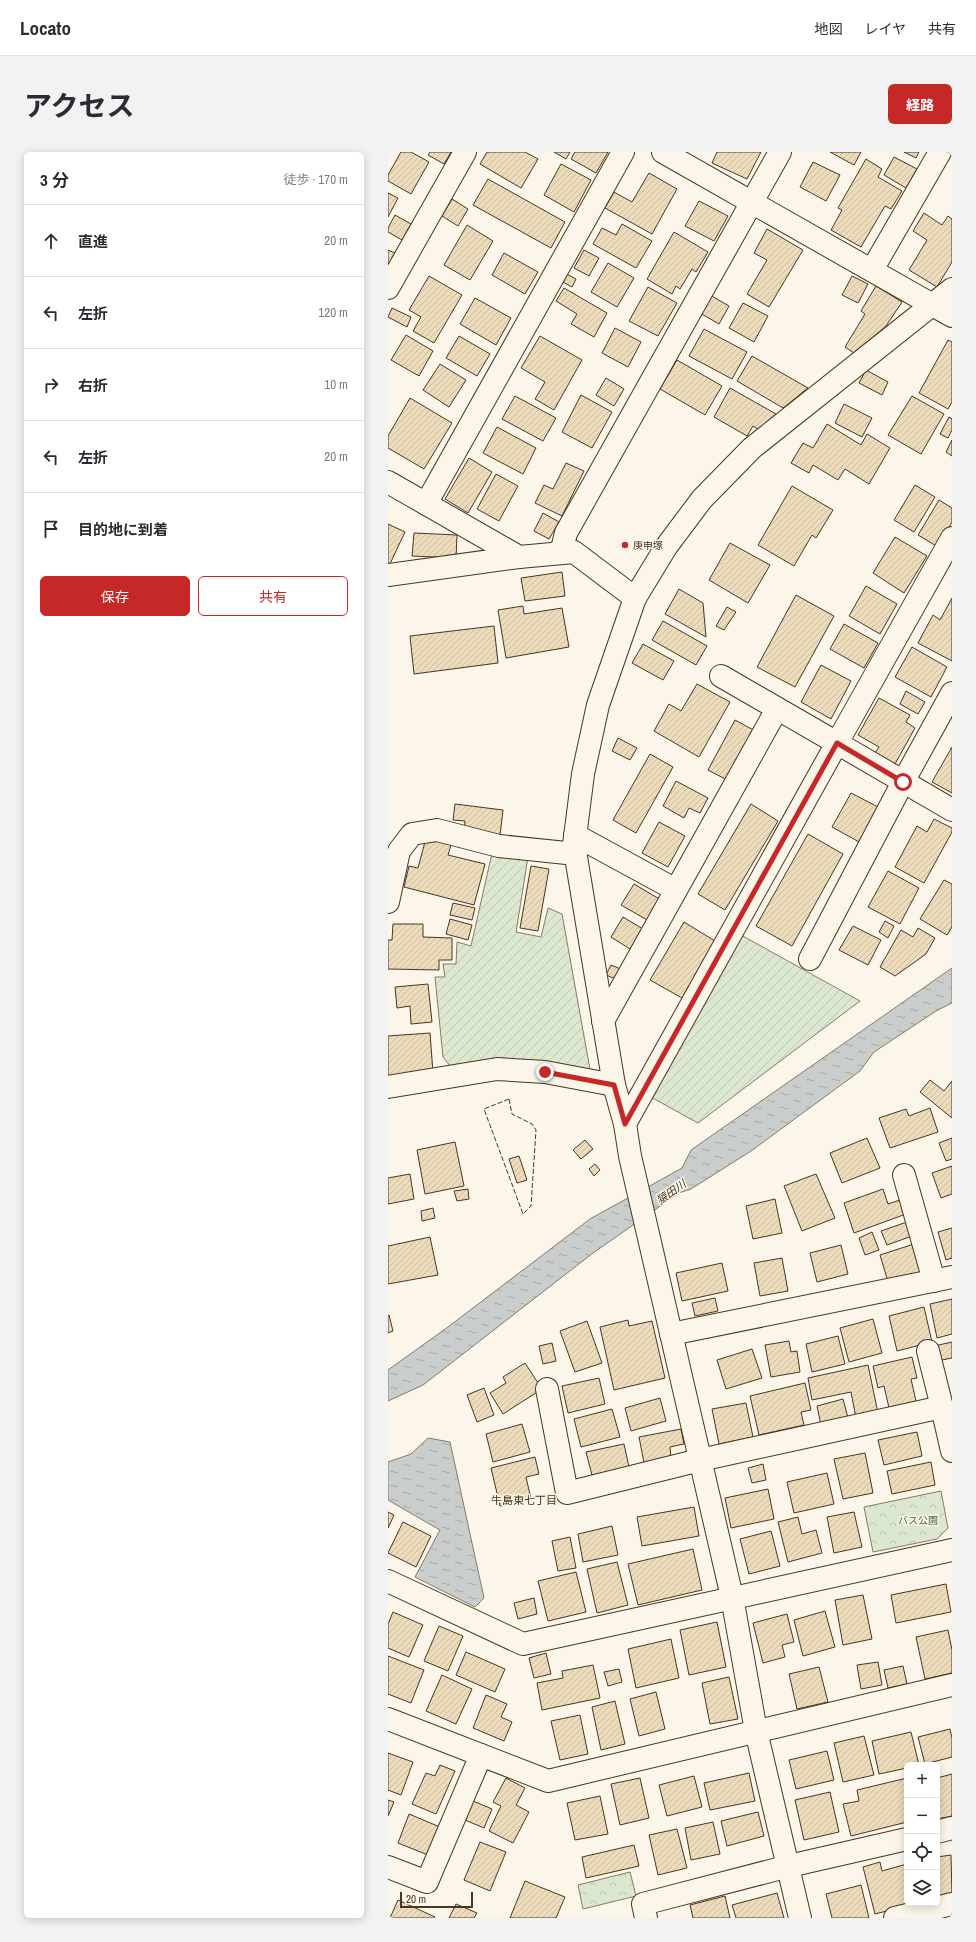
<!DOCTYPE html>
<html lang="ja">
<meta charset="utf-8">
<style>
:root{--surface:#fff;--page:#f2f2f3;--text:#2b2b33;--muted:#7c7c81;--line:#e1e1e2;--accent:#c62828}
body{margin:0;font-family:"Archivo Narrow","Noto Sans JP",sans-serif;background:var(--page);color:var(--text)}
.controls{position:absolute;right:12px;bottom:12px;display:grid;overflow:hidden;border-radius:6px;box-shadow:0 2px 10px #0003}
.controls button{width:36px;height:36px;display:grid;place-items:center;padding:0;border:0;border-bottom:1px solid var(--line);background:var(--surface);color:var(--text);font:20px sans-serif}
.scale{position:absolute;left:12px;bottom:10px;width:73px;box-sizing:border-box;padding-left:4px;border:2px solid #4a3520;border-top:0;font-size:11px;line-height:14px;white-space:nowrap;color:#4a3520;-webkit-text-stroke:3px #fbf6e9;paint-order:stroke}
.stop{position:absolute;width:12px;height:12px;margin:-9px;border:3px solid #c62828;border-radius:50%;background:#fff}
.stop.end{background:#c62828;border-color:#fff;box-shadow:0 1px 4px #0008}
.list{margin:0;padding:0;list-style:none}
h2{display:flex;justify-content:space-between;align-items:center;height:52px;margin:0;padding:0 16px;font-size:17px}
h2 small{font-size:13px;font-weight:400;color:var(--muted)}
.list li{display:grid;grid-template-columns:26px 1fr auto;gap:12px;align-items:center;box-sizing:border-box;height:72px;padding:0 16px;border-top:1px solid var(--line)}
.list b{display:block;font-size:15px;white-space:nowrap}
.list em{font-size:13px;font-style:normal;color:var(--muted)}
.actions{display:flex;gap:8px;padding:12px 16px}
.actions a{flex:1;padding:9px 0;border:1px solid var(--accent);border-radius:6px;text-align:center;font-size:14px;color:var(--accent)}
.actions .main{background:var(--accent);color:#fff}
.icon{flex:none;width:22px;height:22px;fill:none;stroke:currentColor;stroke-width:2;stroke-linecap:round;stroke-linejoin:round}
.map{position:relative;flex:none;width:564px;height:1766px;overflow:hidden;border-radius:6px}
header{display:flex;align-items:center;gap:24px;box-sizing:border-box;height:56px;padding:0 20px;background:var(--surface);border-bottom:1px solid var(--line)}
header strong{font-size:19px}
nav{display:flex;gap:22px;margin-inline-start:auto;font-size:14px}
.intro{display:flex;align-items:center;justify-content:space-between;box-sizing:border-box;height:96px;padding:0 24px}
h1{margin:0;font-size:28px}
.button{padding:10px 18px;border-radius:6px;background:var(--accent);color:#fff;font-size:14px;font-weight:700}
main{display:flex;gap:24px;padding:0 24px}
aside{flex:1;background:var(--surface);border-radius:6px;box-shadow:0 2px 10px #0003}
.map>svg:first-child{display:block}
</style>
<header>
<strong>Locato</strong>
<nav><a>地図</a><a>レイヤ</a><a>共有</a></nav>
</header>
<div class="intro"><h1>アクセス</h1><a class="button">経路</a></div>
<main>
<aside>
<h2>3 分<small>徒歩 · 170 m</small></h2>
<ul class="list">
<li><svg class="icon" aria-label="ahead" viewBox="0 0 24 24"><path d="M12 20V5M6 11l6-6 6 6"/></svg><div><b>直進</b></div><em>20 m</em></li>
<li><svg class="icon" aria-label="left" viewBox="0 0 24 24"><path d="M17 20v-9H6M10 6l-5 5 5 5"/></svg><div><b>左折</b></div><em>120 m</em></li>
<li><svg class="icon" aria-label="right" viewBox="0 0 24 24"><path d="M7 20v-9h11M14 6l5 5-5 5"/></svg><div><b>右折</b></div><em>10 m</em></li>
<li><svg class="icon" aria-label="left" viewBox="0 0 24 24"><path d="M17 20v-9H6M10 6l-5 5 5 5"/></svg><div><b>左折</b></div><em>20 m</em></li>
<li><svg class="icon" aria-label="arrive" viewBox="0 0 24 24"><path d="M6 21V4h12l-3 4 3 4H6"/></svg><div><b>目的地に到着</b></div></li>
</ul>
<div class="actions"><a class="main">保存</a><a>共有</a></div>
</aside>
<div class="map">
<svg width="564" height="1766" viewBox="0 0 564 1766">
<defs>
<pattern id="park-crowns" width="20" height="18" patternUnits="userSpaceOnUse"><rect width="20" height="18" fill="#dce7d0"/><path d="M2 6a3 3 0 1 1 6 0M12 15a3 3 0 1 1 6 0" fill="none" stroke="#bec7b2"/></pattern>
<pattern id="garden-furrows" width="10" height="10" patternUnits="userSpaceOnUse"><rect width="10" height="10" fill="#dce7d0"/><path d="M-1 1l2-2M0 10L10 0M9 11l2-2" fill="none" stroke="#bec7b2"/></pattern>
<pattern id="water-ripples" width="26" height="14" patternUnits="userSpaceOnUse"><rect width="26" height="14" fill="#c9cecd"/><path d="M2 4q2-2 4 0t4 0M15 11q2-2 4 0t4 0" fill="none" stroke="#a5a8a6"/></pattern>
<pattern id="building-hatch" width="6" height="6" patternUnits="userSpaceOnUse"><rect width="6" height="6" fill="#ecdcbc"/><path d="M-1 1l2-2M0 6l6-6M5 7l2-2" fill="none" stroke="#ccbda1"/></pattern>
</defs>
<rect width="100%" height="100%" fill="#fbf6e9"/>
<g fill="url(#park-crowns)" stroke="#887966">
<polygon points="553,1339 560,1376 549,1387 485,1400 476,1355"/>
<polygon points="242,1720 248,1744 195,1757 190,1733"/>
</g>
<g fill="url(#garden-furrows)" stroke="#887966">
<polygon points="104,701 140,705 128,780 153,785 160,756 174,762 203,923 63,915 55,905 47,825 57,825 55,812 68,812 69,790 83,794"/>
<polygon points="353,783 472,849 310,971 261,944"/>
</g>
<g fill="url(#water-ripples)" stroke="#887966">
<polygon points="564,816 564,851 548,859 486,900 472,919 363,999 303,1037 291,1041 205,1101 35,1233 0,1249 0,1218 60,1175 202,1067 294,1016 303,998"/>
<polygon points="40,1286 62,1290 96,1446 87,1455 27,1425 52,1378 0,1348 0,1310 23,1302"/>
</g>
<g fill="url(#building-hatch)" stroke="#4a3520">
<polygon points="13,0 23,0 41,10 23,42 0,29 0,23"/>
<polygon points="42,0 63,0 56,12 40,3"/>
<polygon points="99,0 137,0 150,7 133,36 92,12"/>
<polygon points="166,0 182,0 178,7"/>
<polygon points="187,0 220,0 208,21 183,7"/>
<polygon points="329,0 373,0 359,27 324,11"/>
<polygon points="442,0 473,0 466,13"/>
<polygon points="516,0 531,0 528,6"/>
<polygon points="506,5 529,17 518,36 496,23"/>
<polygon points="478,7 494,17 490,25 514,39 503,57 497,54 473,95 443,78 454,58 450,56"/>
<polygon points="425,10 452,23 438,49 412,35"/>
<polygon points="173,12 203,28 186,60 156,43"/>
<polygon points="261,21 289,37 264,82 217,56 226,40 244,50"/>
<polygon points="100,27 177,70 163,96 85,53"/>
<polygon points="0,41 10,46 0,65"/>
<polygon points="64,47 80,57 70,74 54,64"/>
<polygon points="311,49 340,64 326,89 297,74"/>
<polygon points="536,61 554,73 560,64 564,67 564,110 549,135 521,118 539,88 525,79"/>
<polygon points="7,63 23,72 14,88 0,80 0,76"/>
<polygon points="234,72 264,89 248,116 205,92 214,76 228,83"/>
<polygon points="79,73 105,89 82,128 56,113"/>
<polygon points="379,77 415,98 381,155 359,142 379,108 366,101"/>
<polygon points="286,80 320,100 308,120 304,117 292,137 288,134 284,142 259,127"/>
<polygon points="0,98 7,101 0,114"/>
<polygon points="196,98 211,106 201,124 186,116"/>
<polygon points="116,101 150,120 137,142 104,123"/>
<polygon points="220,111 246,126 229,155 203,140"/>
<polygon points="177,121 188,127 184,135 173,129"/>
<polygon points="41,124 74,143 46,191 25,179 33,165 21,158"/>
<polygon points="464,124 480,132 470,151 454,143"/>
<polygon points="488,134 514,150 498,174 466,201 457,195 477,162 473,159"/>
<polygon points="260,135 289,151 270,184 241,169"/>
<polygon points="176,136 219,161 206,185 183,172 189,162 168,149"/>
<polygon points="322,143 341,154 331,172 312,161"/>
<polygon points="87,146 123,166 108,193 72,172"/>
<polygon points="355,151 380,164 366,190 341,176"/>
<polygon points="4,156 23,165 19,175 0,165"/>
<polygon points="227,176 253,190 240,215 214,201"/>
<polygon points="316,177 359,200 344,227 301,204"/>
<polygon points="18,183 45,199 31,224 3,208"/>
<polygon points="71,184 102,202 89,224 58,206"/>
<polygon points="152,184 194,208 166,258 147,247 157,230 133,216"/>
<polygon points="560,188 564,190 564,250 560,257 531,241"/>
<polygon points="364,204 420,236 395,256 349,229"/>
<polygon points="289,208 334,234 317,263 272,237"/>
<polygon points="52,212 78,228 61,255 35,238"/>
<polygon points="478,218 500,230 494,243 471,231"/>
<polygon points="218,226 236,237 226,254 208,243"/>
<polygon points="342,236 388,262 371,278 365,274 359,284 326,265"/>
<polygon points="193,243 224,260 204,296 174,280"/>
<polygon points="127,244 168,266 155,289 114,267"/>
<polygon points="524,244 556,262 533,302 500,283"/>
<polygon points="22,246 64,271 36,317 0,296 0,284"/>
<polygon points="456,252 484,266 474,285 447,271"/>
<polygon points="561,265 564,267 564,278 560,286 552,282"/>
<polygon points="439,272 473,293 479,282 502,296 481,332 457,317 450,328 425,313 421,321 403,311 415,291 425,296"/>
<polygon points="109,275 148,296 135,322 95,301"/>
<polygon points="564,288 564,304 558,300"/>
<polygon points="81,306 104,320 80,361 57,347"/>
<polygon points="178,311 196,319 174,364 147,351 156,333 165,337"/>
<polygon points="108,322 130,334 111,369 89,357"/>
<polygon points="527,333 547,345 526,380 506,368"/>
<polygon points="404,334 445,358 428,386 424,383 406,414 370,393"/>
<polygon points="551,348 564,356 564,370 550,395 530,383"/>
<polygon points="155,361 171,370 161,387 146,379"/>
<polygon points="0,372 17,380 0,416"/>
<polygon points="26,381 69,383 68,406 24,404"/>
<polygon points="507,385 539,404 516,441 485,421"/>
<polygon points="342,391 382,413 360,451 321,428"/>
<polygon points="174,420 177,444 137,449 133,426"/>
<polygon points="478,434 509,452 492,482 461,464"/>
<polygon points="291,437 315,451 318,485 277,462"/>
<polygon points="408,443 446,464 407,535 369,515"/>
<polygon points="564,446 564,509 530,491 545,463 552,468"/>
<polygon points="135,454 136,462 174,456 181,495 118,506 110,458"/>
<polygon points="339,455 348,460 336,478 328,474"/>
<polygon points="275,469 319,494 308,513 264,488"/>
<polygon points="456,472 490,491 476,516 442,497"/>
<polygon points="106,474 110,511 26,522 22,484"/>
<polygon points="255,492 286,509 275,528 244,511"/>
<polygon points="524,495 559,515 543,545 507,525"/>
<polygon points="433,513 463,529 443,567 413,550"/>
<polygon points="309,532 342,550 311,605 266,579 281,552 293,559"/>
<polygon points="518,539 537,550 530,562 512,552"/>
<polygon points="491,546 522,563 518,570 527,576 507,612 487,601 491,595 470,583"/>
<polygon points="347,568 369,580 341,629 320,618"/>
<polygon points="230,586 249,596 242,608 224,599"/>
<polygon points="564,595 564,641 544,630"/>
<polygon points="262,602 285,615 248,681 225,668"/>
<polygon points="288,629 320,646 312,661 301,656 296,666 275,654"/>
<polygon points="463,641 492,656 473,691 444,675"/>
<polygon points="67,652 115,658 112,683 76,679 77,669 65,668"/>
<polygon points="363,652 390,669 337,758 310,742"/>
<polygon points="546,667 564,676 564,680 536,731 507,715 529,674 539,680"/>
<polygon points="271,670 297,684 280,715 254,701"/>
<polygon points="420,682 455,702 404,794 368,774"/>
<polygon points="38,686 63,693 60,703 97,712 86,753 16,735 21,714 30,716"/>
<polygon points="143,714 161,717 150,779 132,776"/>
<polygon points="500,719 531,736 512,772 480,755"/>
<polygon points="556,728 564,732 564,775 559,783 532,767"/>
<polygon points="246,732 273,748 261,769 233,753"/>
<polygon points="65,751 87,756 84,768 62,763"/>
<polygon points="235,765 255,777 242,797 223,785"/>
<polygon points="62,767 84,773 80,788 58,782"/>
<polygon points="497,769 506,774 500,786 491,780"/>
<polygon points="296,770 327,789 294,846 262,828"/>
<polygon points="5,772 35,772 35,785 64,786 64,808 51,808 51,818 0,817 0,788 4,788"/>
<polygon points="465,774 493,788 480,813 451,798"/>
<polygon points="530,776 547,786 538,802 507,824 492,815 513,778 525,785"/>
<polygon points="223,813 235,818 230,828 218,823"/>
<polygon points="40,832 44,870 23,872 22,854 9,856 7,835"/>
<polygon points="42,881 45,921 0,924 0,884"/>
<polygon points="542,928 556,939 564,929 564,966 532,940"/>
<polygon points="542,956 550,980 502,996 491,966 518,957 521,964"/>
<polygon points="479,986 492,1016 454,1031 442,1001"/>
<polygon points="564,986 564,1007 558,1009 551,991"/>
<polygon points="197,988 205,997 193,1007 185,998"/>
<polygon points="67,990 76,1034 37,1042 29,998"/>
<polygon points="131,1004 139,1028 129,1031 121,1007"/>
<polygon points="207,1012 212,1018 206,1024 201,1017"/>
<polygon points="564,1014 564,1042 553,1046 544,1021"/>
<polygon points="22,1022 26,1047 0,1052 0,1026"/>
<polygon points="428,1022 447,1066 414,1079 396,1034"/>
<polygon points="80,1037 81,1047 69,1049 66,1039"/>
<polygon points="495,1037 500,1052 512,1048 518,1062 466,1081 456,1051"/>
<polygon points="387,1047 394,1081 365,1087 358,1054"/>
<polygon points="45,1056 47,1066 34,1069 33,1059"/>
<polygon points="519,1070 524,1084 499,1093 493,1079"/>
<polygon points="564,1076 564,1106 558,1108 550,1080"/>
<polygon points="484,1080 491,1098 477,1103 471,1086"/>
<polygon points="42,1085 50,1123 0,1132 0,1094"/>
<polygon points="526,1092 535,1122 501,1133 492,1103"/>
<polygon points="453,1093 460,1122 429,1130 422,1101"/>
<polygon points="394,1106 400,1139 372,1144 366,1111"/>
<polygon points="334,1111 340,1139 294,1149 288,1121"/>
<polygon points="327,1146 330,1159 307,1164 304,1151"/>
<polygon points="564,1147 564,1182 549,1186 542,1152"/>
<polygon points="536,1155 544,1190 509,1199 501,1164"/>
<polygon points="1,1163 5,1179 0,1181 0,1164"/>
<polygon points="485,1167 494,1201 461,1210 452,1176"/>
<polygon points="240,1168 241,1174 264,1169 277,1226 226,1238 212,1175"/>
<polygon points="199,1169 214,1211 187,1220 172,1179"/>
<polygon points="450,1184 457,1212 424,1220 418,1192"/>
<polygon points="401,1189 403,1200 409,1199 412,1220 383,1225 377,1193"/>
<polygon points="564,1190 564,1206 549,1209 546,1194"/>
<polygon points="164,1191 168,1209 155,1212 151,1194"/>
<polygon points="364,1197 374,1226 338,1237 329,1208"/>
<polygon points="524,1205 529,1226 523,1227 528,1249 501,1256 496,1234 490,1236 485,1214"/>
<polygon points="137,1211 154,1237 115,1262 102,1241 118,1231 115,1225"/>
<polygon points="480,1213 490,1261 468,1266 463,1240 424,1248 420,1226"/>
<polygon points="211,1226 217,1252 180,1261 174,1234"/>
<polygon points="417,1231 423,1258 413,1260 416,1273 371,1283 362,1244"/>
<polygon points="96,1236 106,1263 89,1270 79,1243"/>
<polygon points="272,1246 278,1269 243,1279 237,1256"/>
<polygon points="455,1247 460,1266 433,1273 429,1254"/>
<polygon points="358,1251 365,1285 331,1292 324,1257"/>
<polygon points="224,1257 232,1285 193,1295 186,1267"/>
<polygon points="134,1272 142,1300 105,1310 98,1282"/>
<polygon points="293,1277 296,1292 282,1295 283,1306 256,1311 251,1285"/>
<polygon points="529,1280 534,1304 496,1313 490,1288"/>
<polygon points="236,1292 241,1315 204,1323 198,1300"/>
<polygon points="477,1301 485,1341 455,1347 446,1307"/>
<polygon points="147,1305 151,1322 138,1325 143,1347 112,1354 103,1316"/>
<polygon points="543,1310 547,1333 504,1342 499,1319"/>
<polygon points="375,1312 378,1328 364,1331 360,1316"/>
<polygon points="439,1321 446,1352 406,1361 399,1330"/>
<polygon points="380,1337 386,1367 343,1376 337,1346"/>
<polygon points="306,1355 311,1384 254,1394 249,1365"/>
<polygon points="0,1360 6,1363 0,1376"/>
<polygon points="466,1360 474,1395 446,1401 439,1365"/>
<polygon points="410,1365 414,1382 428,1378 434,1401 400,1410 390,1370"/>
<polygon points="15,1370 43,1384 28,1415 0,1401"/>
<polygon points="224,1374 230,1403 195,1410 190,1382"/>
<polygon points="383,1379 392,1414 361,1422 352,1387"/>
<polygon points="182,1385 188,1416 170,1419 164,1389"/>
<polygon points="305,1397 314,1438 250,1453 240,1412"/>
<polygon points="229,1410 240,1453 209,1461 199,1417"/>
<polygon points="188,1420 198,1460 160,1469 150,1429"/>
<polygon points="558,1432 563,1460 508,1471 503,1443"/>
<polygon points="475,1443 484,1487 455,1493 447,1448"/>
<polygon points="146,1446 149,1462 130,1467 126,1451"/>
<polygon points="437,1459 447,1495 415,1504 406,1468"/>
<polygon points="5,1460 35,1473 21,1505 0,1496 0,1472"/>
<polygon points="399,1462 406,1490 394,1493 397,1505 375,1511 365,1471"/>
<polygon points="329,1470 338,1515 301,1523 292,1478"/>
<polygon points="51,1474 75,1484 60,1519 36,1509"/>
<polygon points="560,1478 564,1498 564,1521 537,1527 528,1485"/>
<polygon points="283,1487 291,1526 248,1536 240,1497"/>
<polygon points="78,1500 117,1517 107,1540 68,1523"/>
<polygon points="158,1501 163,1522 146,1526 141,1506"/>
<polygon points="0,1504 36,1518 23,1551 0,1542"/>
<polygon points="490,1510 494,1533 473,1537 469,1513"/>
<polygon points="205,1513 212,1546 154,1558 149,1531 175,1526 174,1519"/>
<polygon points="515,1514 519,1532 500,1536 496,1518"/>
<polygon points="431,1515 440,1550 409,1557 401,1522"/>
<polygon points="231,1517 234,1530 220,1534 216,1520"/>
<polygon points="54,1523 84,1537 68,1572 38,1559"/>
<polygon points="341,1525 350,1567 322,1572 314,1531"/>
<polygon points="268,1540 277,1577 251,1584 242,1547"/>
<polygon points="98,1543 119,1552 113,1565 124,1570 116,1589 85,1576"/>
<polygon points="227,1549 237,1592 213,1598 204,1555"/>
<polygon points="192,1563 200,1602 172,1608 163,1569"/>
<polygon points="562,1577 564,1586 564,1605 537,1612 530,1585"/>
<polygon points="523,1580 531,1613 519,1613 519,1616 491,1622 484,1589"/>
<polygon points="476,1584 486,1623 455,1630 446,1591"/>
<polygon points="439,1599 446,1628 408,1637 401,1608"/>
<polygon points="0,1601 25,1610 13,1643 0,1638"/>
<polygon points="52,1613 67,1619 48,1662 24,1652 38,1621 47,1624"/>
<polygon points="361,1621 367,1649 322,1658 316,1631"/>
<polygon points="564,1622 564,1664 549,1667 549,1626"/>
<polygon points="306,1624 314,1655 279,1664 271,1633"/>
<polygon points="118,1626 137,1636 128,1653 141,1660 125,1691 101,1679 113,1654 105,1650"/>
<polygon points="252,1626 261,1666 232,1673 223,1632"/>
<polygon points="519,1626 519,1670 463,1684 455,1652 471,1649 469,1638"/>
<polygon points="442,1640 451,1680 416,1688 407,1648"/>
<polygon points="212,1644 220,1682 187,1688 179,1651"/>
<polygon points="0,1648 6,1650 0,1664"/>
<polygon points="85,1649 104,1657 96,1676 77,1668"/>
<polygon points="370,1660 376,1684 339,1694 333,1669"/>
<polygon points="21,1662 52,1675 40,1703 10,1691"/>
<polygon points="325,1670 332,1702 303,1708 297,1676"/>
<polygon points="289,1677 299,1716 270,1723 261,1683"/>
<polygon points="92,1690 118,1700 102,1739 76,1728"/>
<polygon points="246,1693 251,1714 198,1726 194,1705"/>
<polygon points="563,1703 564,1744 549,1747 549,1705"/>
<polygon points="492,1710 494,1719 519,1712 519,1751 530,1751 487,1762 475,1715"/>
<polygon points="137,1729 177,1745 168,1766 122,1766"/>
<polygon points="473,1733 481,1766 444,1766 438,1742"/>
<polygon points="389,1741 396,1766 348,1766 344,1753"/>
<polygon points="337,1744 342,1766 305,1766 302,1753"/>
<polygon points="10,1748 47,1765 46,1766 2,1766"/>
<polygon points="68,1752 89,1761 86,1766 61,1766"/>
</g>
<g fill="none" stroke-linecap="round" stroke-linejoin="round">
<g stroke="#4a3520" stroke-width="24">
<g id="street">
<polyline points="275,0 564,164"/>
<polyline points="484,118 552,0"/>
<polyline points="0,136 77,0"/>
<polyline points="0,330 131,405"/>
<polyline points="38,352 235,0"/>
<polyline points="173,401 178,381 392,0"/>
<polyline points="0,423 131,405 186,400 247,446"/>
<polyline points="333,524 449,591 564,386"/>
<polyline points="187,683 288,738"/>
<polyline points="0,750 11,699 24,682 49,678 111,694 188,702"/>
<polyline points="422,807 515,630 564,541"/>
<polyline points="215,869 389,557"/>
<polyline points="0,935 109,917 157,920 226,933"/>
<polyline points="237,972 449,591 564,658"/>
<polyline points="516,1023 546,1129"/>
<polyline points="283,1182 564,1125"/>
<polyline points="540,1199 554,1255"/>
<polyline points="159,1237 179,1341 312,1308 554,1255 564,1299"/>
<polyline points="0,1429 135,1492 564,1398"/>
<polyline points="0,1567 160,1629 564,1533"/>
<polyline points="549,1680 564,1676"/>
<polyline points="0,1715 39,1730 93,1603"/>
<polyline points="258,1766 255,1752 401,1714 519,1687"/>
<polyline points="412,1766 368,1579 344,1445 242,1004 237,972 226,933 186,693 195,622 210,553 247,446 278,395 314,347 364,296 564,137"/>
<polyline points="507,1766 564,1752"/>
</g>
</g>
<use href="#street" stroke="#fbf6e9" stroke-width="22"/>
<polygon stroke="#4a3520" stroke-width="1" stroke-dasharray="5 2" stroke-linecap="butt" points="121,947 124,962 144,972 148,978 143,1054 135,1062 96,957"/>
</g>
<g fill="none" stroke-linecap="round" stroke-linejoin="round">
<polyline stroke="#c62828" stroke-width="5" points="157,920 226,933 237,972 449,591 515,630"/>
</g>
<circle fill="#c62828" stroke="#fbf6e9" stroke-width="1.5" cx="237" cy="393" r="4"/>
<g text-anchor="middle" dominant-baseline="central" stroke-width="3" stroke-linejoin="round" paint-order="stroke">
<g font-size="10" fill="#4a3520" stroke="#fbf6e9" text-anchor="start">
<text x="245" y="393">庚申塚</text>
</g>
<g font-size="10" fill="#436837" stroke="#fbf6e9">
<text x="530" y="1368">バス公園</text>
</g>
<g font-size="11" font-style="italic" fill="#4a3520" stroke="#fbf6e9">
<text transform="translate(283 1040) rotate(-35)">猿田川</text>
</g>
<g font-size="11" fill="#4a3520" stroke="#fbf6e9">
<text x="136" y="1348">牛島東七丁目</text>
</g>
</g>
</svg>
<div class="controls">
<button>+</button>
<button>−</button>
<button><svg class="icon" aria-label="locate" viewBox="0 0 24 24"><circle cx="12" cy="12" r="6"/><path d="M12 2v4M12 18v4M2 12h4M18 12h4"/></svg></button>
<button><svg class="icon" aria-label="layers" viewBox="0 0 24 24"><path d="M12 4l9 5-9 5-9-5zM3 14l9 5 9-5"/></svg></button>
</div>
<div class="scale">20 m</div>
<div class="stop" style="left:515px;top:630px"></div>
<div class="stop end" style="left:157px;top:920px"></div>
</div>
</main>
